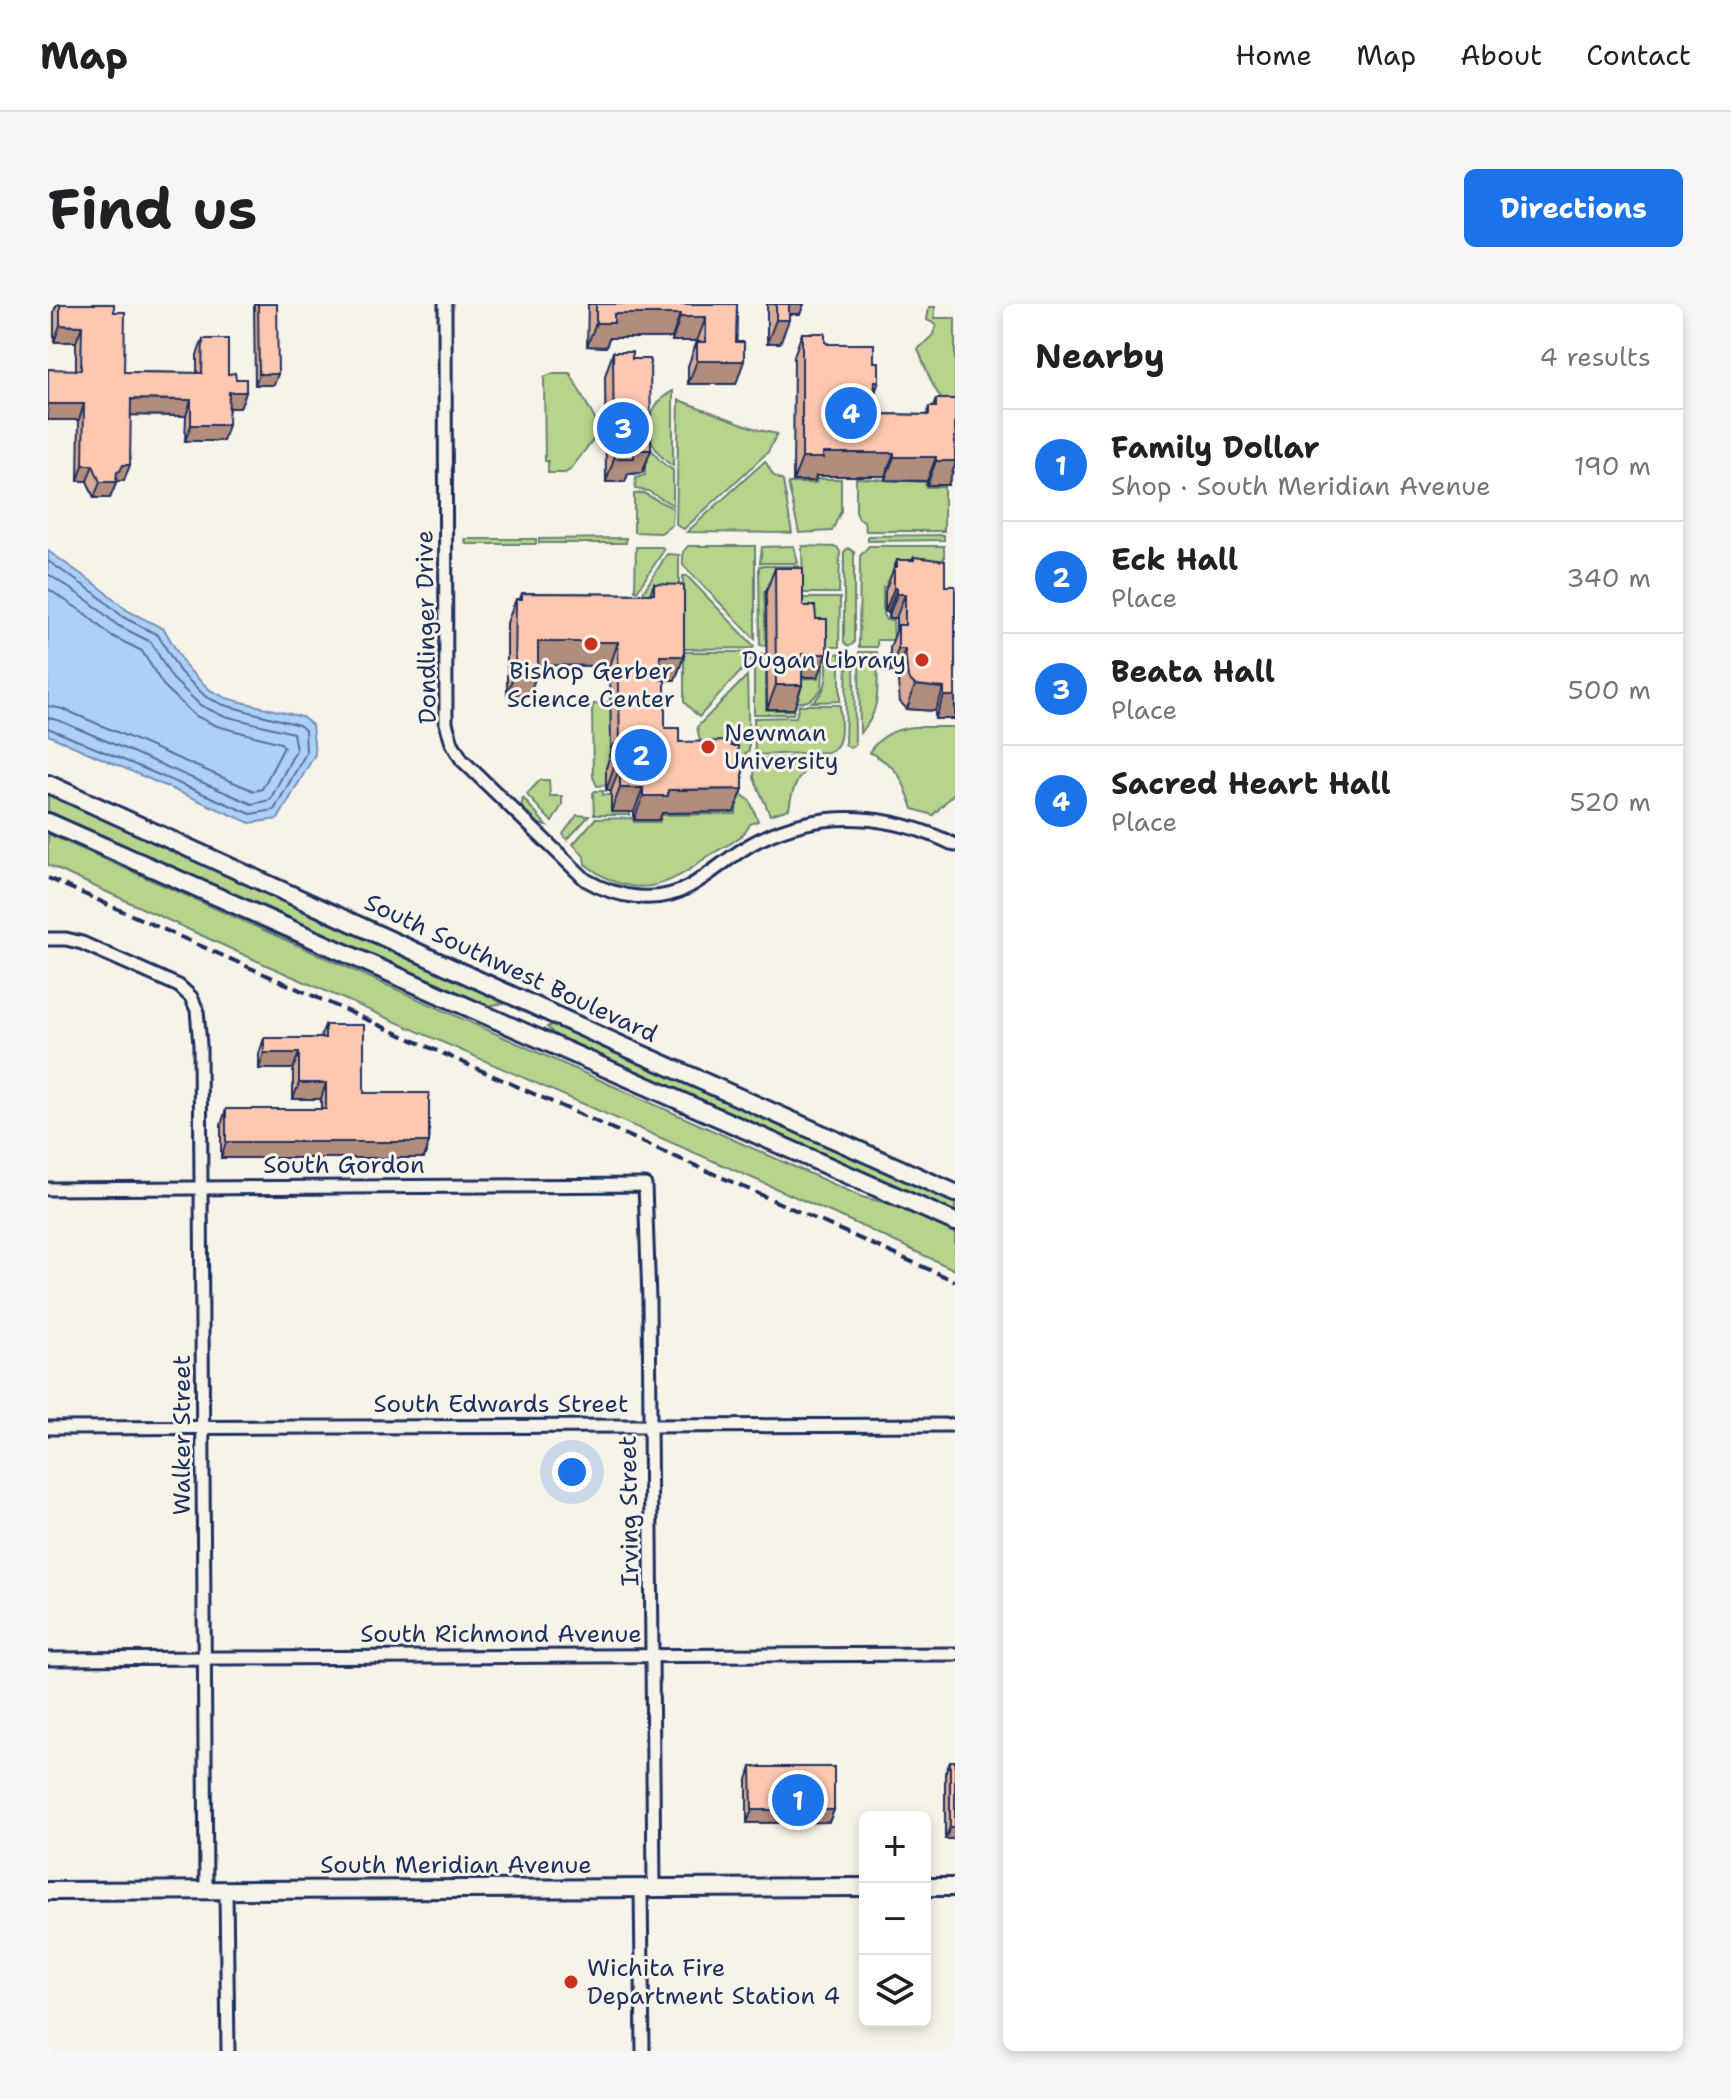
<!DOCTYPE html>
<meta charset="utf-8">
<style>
:root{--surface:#fff;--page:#f6f6f6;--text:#202124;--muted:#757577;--line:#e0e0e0;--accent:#1a73e8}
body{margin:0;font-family:"Shantell Sans",sans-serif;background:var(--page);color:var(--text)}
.controls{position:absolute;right:24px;bottom:24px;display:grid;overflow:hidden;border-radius:12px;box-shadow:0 4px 12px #0003}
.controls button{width:72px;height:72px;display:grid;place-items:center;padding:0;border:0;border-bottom:2px solid var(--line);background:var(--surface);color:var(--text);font:40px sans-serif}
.you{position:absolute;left:524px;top:1168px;width:28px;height:28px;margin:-20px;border:6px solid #fff;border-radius:50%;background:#1a73e8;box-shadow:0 0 0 12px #1a73e833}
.badge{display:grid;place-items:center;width:52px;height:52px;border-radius:50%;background:var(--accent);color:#fff;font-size:26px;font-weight:700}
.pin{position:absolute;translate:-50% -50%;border:4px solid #fff;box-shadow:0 2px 8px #0006}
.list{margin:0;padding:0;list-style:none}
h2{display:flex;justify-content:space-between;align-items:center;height:104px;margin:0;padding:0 32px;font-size:34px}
h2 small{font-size:26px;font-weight:400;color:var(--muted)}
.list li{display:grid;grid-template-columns:52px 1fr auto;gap:24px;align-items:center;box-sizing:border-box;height:112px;padding:0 32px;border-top:2px solid var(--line)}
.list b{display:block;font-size:30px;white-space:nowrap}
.list p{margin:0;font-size:26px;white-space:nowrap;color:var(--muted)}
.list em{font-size:26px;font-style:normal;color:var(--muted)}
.icon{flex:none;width:44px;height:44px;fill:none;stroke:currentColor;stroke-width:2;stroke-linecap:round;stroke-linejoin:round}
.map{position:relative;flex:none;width:907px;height:1747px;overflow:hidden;border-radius:12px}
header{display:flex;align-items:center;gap:48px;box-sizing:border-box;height:112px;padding:0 40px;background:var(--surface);border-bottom:2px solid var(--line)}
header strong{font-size:38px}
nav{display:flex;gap:44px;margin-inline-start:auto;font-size:28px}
.intro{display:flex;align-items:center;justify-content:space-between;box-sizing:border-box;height:192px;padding:0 48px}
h1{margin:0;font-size:56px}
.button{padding:20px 36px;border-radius:12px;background:var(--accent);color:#fff;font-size:28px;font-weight:700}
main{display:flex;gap:48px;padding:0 48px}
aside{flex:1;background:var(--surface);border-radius:12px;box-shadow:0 4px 12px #0003}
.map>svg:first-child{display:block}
</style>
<header>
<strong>Map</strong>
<nav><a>Home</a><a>Map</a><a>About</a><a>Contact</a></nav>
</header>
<div class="intro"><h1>Find us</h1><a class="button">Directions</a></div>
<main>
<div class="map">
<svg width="907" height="1747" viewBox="0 0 907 1747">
<rect width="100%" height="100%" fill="#f7f3e8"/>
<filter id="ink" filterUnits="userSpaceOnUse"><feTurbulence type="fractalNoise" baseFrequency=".0125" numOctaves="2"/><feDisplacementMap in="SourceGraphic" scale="16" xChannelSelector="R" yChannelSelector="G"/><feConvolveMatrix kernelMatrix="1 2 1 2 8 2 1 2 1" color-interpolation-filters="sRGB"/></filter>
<g filter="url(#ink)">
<g fill="#b7d48c" stroke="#698275" stroke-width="2">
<path d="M881 3H887V14H907V109C886 92 880 69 870 45L884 32 889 21 879 16Z"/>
<polygon points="506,69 522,69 550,121 550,129 522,166 517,169 500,169 500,157 497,157 496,73"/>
<path d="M625 87V162C595 143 592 104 625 87Z"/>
<polygon points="631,96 711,126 729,130 720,148 636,225 628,221"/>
<path d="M597 131C603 147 610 158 625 166V201L600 187 587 185 588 174 597 171Z"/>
<polygon points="717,157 725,171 735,177 744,229 639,228"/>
<polygon points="808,174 877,178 878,183 896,183 896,227 818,227 816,217 811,215 808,207"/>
<polygon points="769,175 793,175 793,207 784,227 751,229 740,179 768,179"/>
<polygon points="595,189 625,204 624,221 613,229 586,228 586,190"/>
<polygon points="896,231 896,236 820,237 820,232"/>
<polygon points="578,234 578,239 491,239 491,235"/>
<polygon points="417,235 488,235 488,240 418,240"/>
<polygon points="640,242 707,242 707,335 635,261 635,248"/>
<polygon points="746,242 750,259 712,259 714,243"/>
<polygon points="754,242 789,243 792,248 791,289 755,289"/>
<polygon points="821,242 896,242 896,270 855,278 839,278 838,283 835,283 835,310 838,316 845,316 846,336 829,336 829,343 811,343 812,252"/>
<polygon points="588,243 614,243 616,246 589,287 587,286"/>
<polygon points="800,244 806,248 806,339 800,343 796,338 796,248"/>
<polygon points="619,250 631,251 631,293 594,290"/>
<polygon points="711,262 751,262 751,286 716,287 718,342 712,341"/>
<polygon points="635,272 639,272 706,342 705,344 636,345"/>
<polygon points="750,294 792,294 791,343 771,343"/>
<polygon points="636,348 704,348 707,352 651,413 636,398"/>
<path d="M811 348H829C829 377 835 407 812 429Z"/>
<path d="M772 349H776L774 384C768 393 759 401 748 397V375L771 374Z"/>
<path d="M779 349 792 350V397L764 398C782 386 779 367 779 349Z"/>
<polygon points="714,350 718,350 718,406 746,406 745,410 706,410 706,364"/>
<polygon points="799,350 803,350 806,354 807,441 802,444 797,440"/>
<polygon points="699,372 701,446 695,452 646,452 652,437 649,423"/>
<polygon points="563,398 564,464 558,481 549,482 545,473 544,405 546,400"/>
<path d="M751 401H792C792 417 798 441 781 448L707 451 706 414 748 413Z"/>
<path d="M865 423H907V488L885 511 865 505C855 475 851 463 821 448 832 432 846 425 865 423Z"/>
<path d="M769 452 770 455C752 467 744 483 741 505L722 511 706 474 707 455Z"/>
<polygon points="492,476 501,476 502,492 514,492 514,501 504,518 480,492 479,490"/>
<polygon points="547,487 555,487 555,491 563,491 582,508 582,511 546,511 545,489"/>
<path d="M689 487 702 497 710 517 702 520C696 536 672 544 659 553 618 586 582 596 537 560L536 552 525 540 547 515 585 514 586 518H612L613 511 688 510Z"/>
<polygon points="0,488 456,696 457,699 439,702 0,507"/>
<polygon points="475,494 499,522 490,520 473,503"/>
<polygon points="529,511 541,512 519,536 515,530"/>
<polygon points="0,530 814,893 847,901 907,928 907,966 807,919 216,660 0,561"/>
<polygon points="503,721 514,721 907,897 907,908 509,733 499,723"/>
</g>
<polygon fill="#add1f6" stroke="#7390b9" stroke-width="2" points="0,247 53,284 80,307 116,325 138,363 162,386 178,394 254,413 264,421 267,450 230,515 202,519 0,431"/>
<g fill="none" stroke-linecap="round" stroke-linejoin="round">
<g stroke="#55709b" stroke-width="2">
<polyline points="0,257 48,290 75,313 110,331 132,368 158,393 176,401 251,421 257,426 258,449 226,506 203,510 0,424"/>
<polyline points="0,270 42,298 69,321 103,338 124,374 152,401 173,411 245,429 248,446 222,496 204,500 10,416 0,414"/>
<polyline points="0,285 35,308 62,331 94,347 115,381 146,411 169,422 233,439 236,443 214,485 206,487 15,405 0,402"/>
</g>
<g stroke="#1b2f5e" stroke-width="17">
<g id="street">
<path d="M397 0 398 419 404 439 414 456 538 576C569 594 610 601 642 582 667 568 687 547 713 535 777 504 845 510 907 541"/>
<polyline points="0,635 18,635 34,639 131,682 143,693 149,706 152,741 158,1586"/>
<polyline points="0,885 597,881 601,996 606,1585"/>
<polyline points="0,1124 907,1121"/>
<polyline points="0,1355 907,1350"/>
<polyline points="593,1585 595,1747"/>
<polyline points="178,1586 180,1747"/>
</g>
</g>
<g stroke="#1b2f5e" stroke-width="22">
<g id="secondary">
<polyline points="0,480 566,738 907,889"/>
<polyline points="0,518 907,918"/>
<polyline points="877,1583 907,1583"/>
<polyline points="0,1587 817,1583"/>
</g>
</g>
<use href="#street" stroke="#f7f3e8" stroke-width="11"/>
<use href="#secondary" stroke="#f7f3e8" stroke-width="16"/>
<polyline stroke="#1b2f5e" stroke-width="4" stroke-dasharray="12 6" stroke-linecap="butt" points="0,574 907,977"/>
</g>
<g fill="#daac97" stroke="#1b2f5e" stroke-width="2">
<polygon points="9,0 66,0 66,8 76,68 149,69 149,51 155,35 180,70 188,75 198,88 192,104 181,104 175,137 137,137 138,112 82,111 76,177 69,177 62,194 46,194 39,177 30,177 31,116 28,66 28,38 6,38 6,7"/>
<polygon points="206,0 229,0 226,81 207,81"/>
<polygon points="540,0 689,0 688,80 640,80 640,62 649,37 624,37 624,34 561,34 558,43 539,42"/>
<polygon points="719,0 756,0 752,10 741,10 732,39 719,39"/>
<polygon points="754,29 826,58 831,77 827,89 826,110 879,111 881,103 885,103 888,95 907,95 907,161 900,181 879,181 879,177 837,176 837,172 768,172 767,177 745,177 746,52"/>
<polygon points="565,48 603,146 594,169 580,170 577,178 558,178 557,72"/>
<polygon points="866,253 897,282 907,415 887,415 887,407 859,405 852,398 849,368 842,368 842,344 848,327 848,314 840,314 840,308 837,308 837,287 849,256 864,256"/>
<polygon points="727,264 755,302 770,373 754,373 754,381 746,405 719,405 718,288"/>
<polygon points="606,280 636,352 627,376 617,376 617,424 631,438 683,442 690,463 695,485 686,508 614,509 611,516 586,516 586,508 563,508 563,487 558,487 558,464 563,448 562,362 490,361 481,391 459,390 459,319 468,295 472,295 474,289 602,290"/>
<polygon points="277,721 316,789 381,838 376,854 173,854 173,821 178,805 273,805 273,795 245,795 245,765 211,765 211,750 216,734 272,734"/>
<polygon points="902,1457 907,1535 897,1535 897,1469"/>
<polygon points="703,1463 786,1506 781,1518 699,1519 699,1476"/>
</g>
<g fill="#b28c7b" stroke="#1b2f5e" stroke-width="2">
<polygon points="736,0 756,0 752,10 733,10"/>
<polygon points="566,10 632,10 624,34 561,34 558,43 539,42 548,19"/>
<polygon points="632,13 658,13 649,37 624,37"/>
<polygon points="728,16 741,16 732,39 719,39"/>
<polygon points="12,21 34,22 28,38 6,38"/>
<polygon points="649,57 696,57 688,80 640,80"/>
<polygon points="211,70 230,70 226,81 207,81"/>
<polygon points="181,88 198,88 192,104 175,104"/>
<polygon points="83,95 143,96 138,112 77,111"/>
<polygon points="0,100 36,100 31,116 0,116"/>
<polygon points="143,121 180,121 175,137 137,137"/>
<polygon points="586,146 603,146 594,169 580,170 577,178 558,178 566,154"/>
<polygon points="775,149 846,149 837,172 768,172 767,177 745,177 754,154"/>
<polygon points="846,153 888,153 879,177 837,176"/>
<polygon points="888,157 907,157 907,161 900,181 879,181"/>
<polygon points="35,161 45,161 39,177 30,177"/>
<polygon points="75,161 82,161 76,177 69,177 62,194 46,194 52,178"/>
<polygon points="846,284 849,284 840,308 837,308"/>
<polygon points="849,290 857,290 848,314 840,314"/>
<polygon points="490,338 570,338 562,362 481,361"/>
<polygon points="850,345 857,345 849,368 842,368"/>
<polygon points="754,350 779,350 770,373 746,373"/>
<polygon points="612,352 636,352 627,376 604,376"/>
<polygon points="467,367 490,367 481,391 459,390"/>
<polygon points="728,381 754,381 746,405 719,405"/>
<polygon points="867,381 896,384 887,407 859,405"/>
<polygon points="896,392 907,392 907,415 887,415"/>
<polygon points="566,463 572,463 563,487 558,487"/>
<polygon points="572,484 595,484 586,508 563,508"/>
<polygon points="695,485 686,508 614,509 611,516 586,516 595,492 620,486"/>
<polygon points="216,749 251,749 245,765 211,765"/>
<polygon points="251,779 278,779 273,795 245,795"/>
<polygon points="178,838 381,838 376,854 173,854"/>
<polygon points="704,1506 786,1506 781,1518 699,1519"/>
<polygon points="902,1523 907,1523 907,1535 897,1535"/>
</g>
<g fill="#fec8b0" stroke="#1b2f5e" stroke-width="2">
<polygon points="12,0 66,0 66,8 77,8 76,68 154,69 155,35 180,35 180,70 187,69 188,75 198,75 198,88 181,88 180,121 143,121 143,96 83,95 82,161 75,161 72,167 69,168 68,178 52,178 45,161 35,161 36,100 0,100 0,65 33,66 34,22 12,21"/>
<polygon points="210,0 229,0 230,70 211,70"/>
<polygon points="548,0 689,0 688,38 696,38 696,57 649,57 649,38 658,38 658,13 632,13 632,10 566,10 566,19 548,19"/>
<rect x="728" y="0" width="13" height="16"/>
<polygon points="754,29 777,29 777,38 780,40 826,40 826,58 831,58 831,77 827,77 826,110 881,111 881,103 888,103 888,95 907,95 907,157 888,157 888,153 846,153 846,149 775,149 775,154 754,154"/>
<polygon points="565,48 584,48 584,55 602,55 603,146 586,146 586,154 566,154"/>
<polygon points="866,253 897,257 897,282 907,282 907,392 896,392 896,384 867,381 860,374 857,345 850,345 850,321 857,321 857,290 849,290 849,284 846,284 846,263 849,263 849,256 866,256"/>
<polygon points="727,264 755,264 755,302 767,302 768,315 779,315 779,350 754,350 754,381 728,381"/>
<polygon points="606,280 636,281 636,352 612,352 612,376 617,376 617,424 631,424 631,438 683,437 683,442 690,442 690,463 695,463 695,485 620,486 620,492 595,492 595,484 572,484 572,463 566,463 566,440 572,440 570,338 490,338 490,367 467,367 468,295 474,295 474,289 606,290"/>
<polygon points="277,721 316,721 316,789 381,789 381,838 178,838 178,805 278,805 278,779 251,779 251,749 216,749 216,734 277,734"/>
<rect x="902" y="1457" width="5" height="66"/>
<polygon points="703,1463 786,1463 786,1506 704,1506"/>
</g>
</g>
<g fill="#c8321e" stroke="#f7f3e8" stroke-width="3">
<circle cx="543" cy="340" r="8"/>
<circle cx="874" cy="356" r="8"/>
<circle cx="660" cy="443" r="8"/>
<circle cx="523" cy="1678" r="8"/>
</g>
<g text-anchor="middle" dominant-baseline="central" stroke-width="6" stroke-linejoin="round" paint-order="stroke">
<g font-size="24" fill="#1b2f5e" stroke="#f7f3e8">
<text transform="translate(378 323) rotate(-91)">Dondlinger Drive</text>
<text transform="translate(463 664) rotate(25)">South Southwest Boulevard</text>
<text x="296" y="861">South Gordon</text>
<text x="453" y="1100">South Edwards Street</text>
<text transform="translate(134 1131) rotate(-90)">Walker Street</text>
<text transform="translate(581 1207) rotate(-91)">Irving Street</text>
<text x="453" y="1330">South Richmond Avenue</text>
<text x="408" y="1561">South Meridian Avenue</text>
</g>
<g font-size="24" fill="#1b2f5e" stroke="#f7f3e8" text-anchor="start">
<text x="858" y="356" text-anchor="end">Dugan Library</text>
<text x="543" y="367" text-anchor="middle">Bishop Gerber<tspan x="543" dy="28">Science Center</tspan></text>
<text x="676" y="429">Newman<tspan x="676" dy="28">University</tspan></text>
<text x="539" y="1664">Wichita Fire<tspan x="539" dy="28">Department Station 4</tspan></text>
</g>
</g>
</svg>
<div class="controls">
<button>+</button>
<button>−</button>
<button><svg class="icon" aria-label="layers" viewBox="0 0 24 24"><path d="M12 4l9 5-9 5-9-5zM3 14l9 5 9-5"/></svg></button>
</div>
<div class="you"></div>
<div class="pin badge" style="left:750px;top:1496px">1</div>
<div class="pin badge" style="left:593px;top:451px">2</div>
<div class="pin badge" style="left:575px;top:124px">3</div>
<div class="pin badge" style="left:803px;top:109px">4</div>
</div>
<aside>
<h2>Nearby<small>4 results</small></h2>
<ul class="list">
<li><span class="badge">1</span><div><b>Family Dollar</b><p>Shop · South Meridian Avenue</p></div><em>190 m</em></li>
<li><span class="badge">2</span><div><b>Eck Hall</b><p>Place</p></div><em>340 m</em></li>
<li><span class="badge">3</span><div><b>Beata Hall</b><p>Place</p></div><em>500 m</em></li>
<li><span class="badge">4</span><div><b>Sacred Heart Hall</b><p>Place</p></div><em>520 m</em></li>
</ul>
</aside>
</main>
